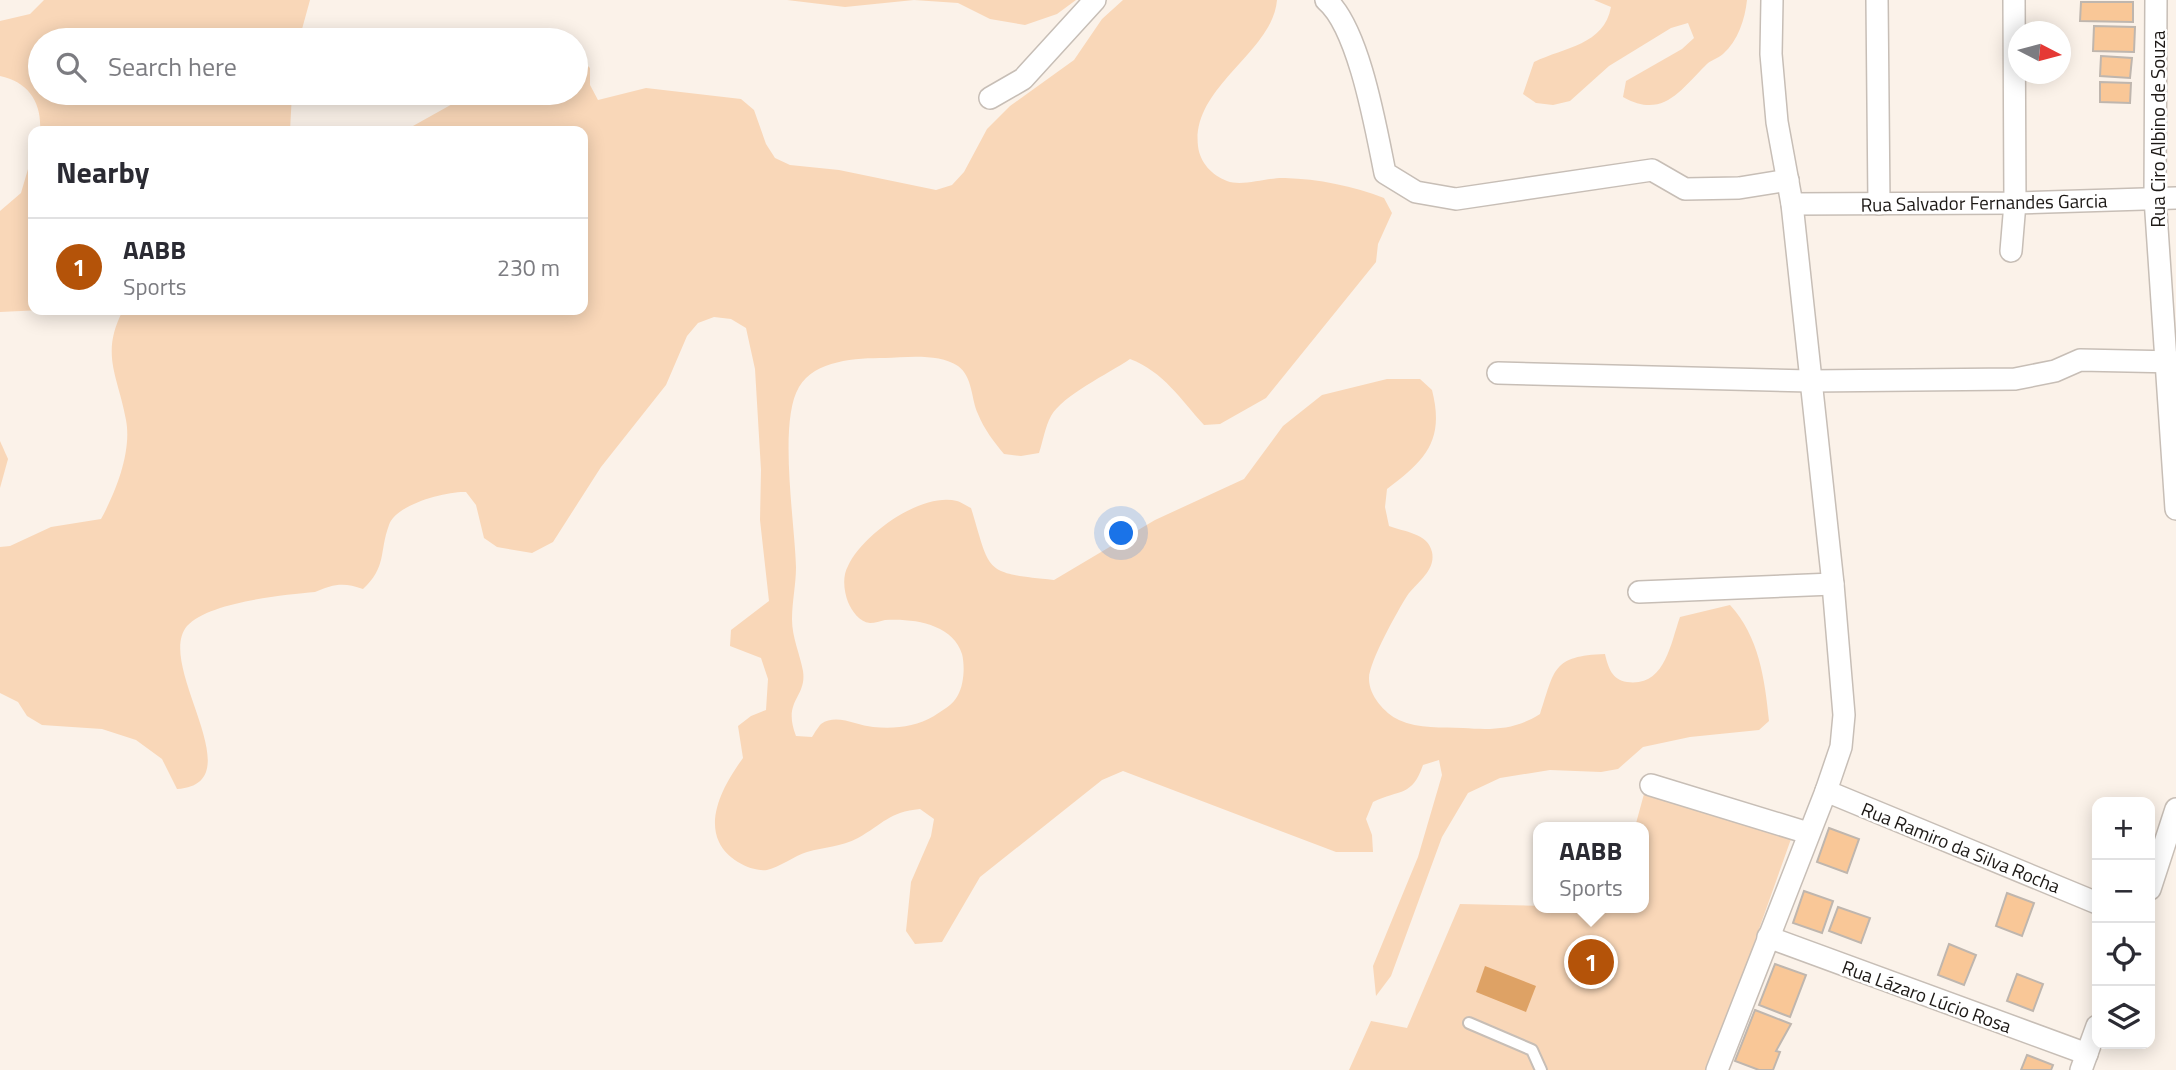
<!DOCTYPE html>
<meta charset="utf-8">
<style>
:root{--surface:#fff;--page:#f2f2f3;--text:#2b2b33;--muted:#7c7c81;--line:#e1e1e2;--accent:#b45309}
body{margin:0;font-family:"Titillium Web",sans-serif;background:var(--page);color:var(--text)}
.controls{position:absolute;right:21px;bottom:21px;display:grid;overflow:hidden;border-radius:14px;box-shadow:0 4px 18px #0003}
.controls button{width:63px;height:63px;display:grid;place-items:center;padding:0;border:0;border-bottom:2px solid var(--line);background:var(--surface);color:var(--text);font:35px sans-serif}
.compass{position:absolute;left:2008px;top:21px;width:63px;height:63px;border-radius:50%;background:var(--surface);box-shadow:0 4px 18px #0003;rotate:96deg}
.you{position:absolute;left:1122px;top:534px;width:24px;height:24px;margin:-18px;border:5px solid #fff;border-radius:50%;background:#1a73e8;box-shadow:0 0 0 10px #1a73e833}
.badge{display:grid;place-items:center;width:46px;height:46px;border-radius:50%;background:var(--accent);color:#fff;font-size:23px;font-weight:700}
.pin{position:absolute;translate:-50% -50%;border:4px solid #fff;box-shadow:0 2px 7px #0006}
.popup{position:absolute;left:1533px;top:822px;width:116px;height:91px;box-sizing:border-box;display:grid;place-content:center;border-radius:14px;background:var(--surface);filter:drop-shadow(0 2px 5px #0005);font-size:23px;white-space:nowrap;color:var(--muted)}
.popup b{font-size:26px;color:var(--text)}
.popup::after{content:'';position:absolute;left:50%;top:100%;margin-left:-14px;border:14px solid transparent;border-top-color:var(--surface)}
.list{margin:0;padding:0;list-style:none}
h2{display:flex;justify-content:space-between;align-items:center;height:91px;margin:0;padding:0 28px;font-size:30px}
h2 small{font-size:23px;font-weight:400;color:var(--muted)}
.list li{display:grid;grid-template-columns:46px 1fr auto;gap:21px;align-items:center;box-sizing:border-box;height:98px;padding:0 28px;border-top:2px solid var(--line)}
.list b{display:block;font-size:26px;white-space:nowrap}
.list p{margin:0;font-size:23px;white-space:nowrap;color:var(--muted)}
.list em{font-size:23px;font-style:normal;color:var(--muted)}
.icon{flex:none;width:38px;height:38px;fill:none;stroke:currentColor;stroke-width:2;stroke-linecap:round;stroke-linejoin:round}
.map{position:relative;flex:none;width:2176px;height:1070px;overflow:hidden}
.search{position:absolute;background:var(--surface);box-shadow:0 4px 18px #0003;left:28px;top:28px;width:560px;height:77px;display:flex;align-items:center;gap:18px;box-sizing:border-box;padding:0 24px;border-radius:38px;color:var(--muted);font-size:26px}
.panel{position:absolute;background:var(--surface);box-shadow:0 4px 18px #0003;left:28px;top:126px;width:560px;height:189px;border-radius:14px}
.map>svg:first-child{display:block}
</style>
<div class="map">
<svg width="2176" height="1070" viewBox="0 0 2176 1070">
<rect width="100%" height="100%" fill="#fbf2e9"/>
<g fill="#f9d7b8">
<path d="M44 0H310L299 40H40V93H292L290 131H40C42 103 29 82 0 76V21L30 14Z"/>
<polygon points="787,0 1076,0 1057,14 1025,25 990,19 958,3 914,0 845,7"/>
<path d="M1123 0H1277C1273 52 1191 87 1198 146 1200 163 1212 175 1227 181 1243 187 1268 177 1285 178 1318 179 1354 186 1384 198L1392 213 1378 244 1376 262 1266 398 1220 424 1204 425C1180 399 1164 372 1130 359 1108 374 1063 395 1051 416 1045 427 1043 441 1039 453L1021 456 1004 454C994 442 984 429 978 414 971 399 973 377 958 366 939 353 906 357 885 358 856 358 815 360 799 387 778 422 795 524 796 567 796 584 792 602 792 619 792 638 800 654 803 671 807 698 782 700 796 736L812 737C814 734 818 727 821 724 837 713 857 726 873 727 895 729 915 727 934 716 943 710 953 705 958 695 964 684 965 666 962 654 953 624 913 618 885 620 880 621 875 623 870 623 859 622 852 611 848 602 844 591 842 577 848 566 862 535 921 492 957 501 961 502 967 506 971 508 991 572 982 573 1054 580L1155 520 1244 479 1283 426 1322 395 1387 379H1420L1432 390C1445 441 1425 460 1387 489L1385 507 1389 526C1404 532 1428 533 1432 552 1436 571 1417 582 1407 596 1398 610 1368 664 1369 679 1369 695 1384 713 1399 720 1419 729 1442 727 1463 728 1492 730 1515 730 1540 714 1555 669 1552 656 1605 654 1608 667 1612 680 1627 682 1665 687 1670 645 1680 617L1730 605C1759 636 1765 680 1769 721L1759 730 1690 737 1643 747 1618 769 1601 772 1550 770 1500 778 1468 793 1442 837 1391 976 1376 996 1373 966 1418 857 1442 775 1439 760 1423 765C1412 797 1400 789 1373 802L1366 819 1372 835 1373 852H1336L1123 771 1102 780 980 877 942 942 915 944 906 931 911 882 931 836 934 819 920 809C889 812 883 824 858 838 841 847 824 847 807 852 794 856 780 867 767 870 750 872 726 858 719 842 706 815 727 780 743 758L738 726 751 716 766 710 768 679 761 658 730 646 731 630 769 601 760 520 761 470 755 369 746 328 731 319 714 317 698 323 687 336 666 385 601 467 553 542 532 553 497 547 484 538 476 505 466 492C447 491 396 504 389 525 379 552 387 567 363 589 344 582 333 584 315 592 282 595 209 602 187 626 154 665 256 784 177 789L162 759 136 740 102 729 42 725 27 716 18 702 0 693V547L10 546 51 527 101 519C116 492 132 451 126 420 118 375 100 355 123 310H583V131H404L472 93H576V54L590 68V85L598 100 646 88 741 99 754 110 766 144 775 158 790 165 839 170 936 190 952 185 964 172 987 129 1010 106 1074 60 1102 19Z"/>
<path d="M1594 0H1747C1745 19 1738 41 1723 54 1717 59 1710 60 1705 66 1679 92 1662 119 1623 97L1626 81 1682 49 1694 38 1688 23 1671 28 1609 66 1570 101 1553 105 1536 103 1523 94 1534 62C1565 47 1604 45 1611 7Z"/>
<polygon points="33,152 33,310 42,310 0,312 0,211 21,193"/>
<polygon points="0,441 8,459 0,488"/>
<polygon points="1644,794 1791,839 1709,1070 1349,1070 1371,1021 1407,1028 1460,904 1644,908 1644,827 1635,827"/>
</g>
<polygon fill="#dea265" points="1485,966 1536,986 1526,1012 1476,992"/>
<g fill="#f9c797" stroke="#bfb6ae" stroke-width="2">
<polygon points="2081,2 2133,2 2133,22 2080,21"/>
<polygon points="2094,26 2135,27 2134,52 2093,51"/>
<polygon points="2101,56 2132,58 2130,78 2100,76"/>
<polygon points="2100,82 2131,83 2130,103 2100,102"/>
<polygon points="1829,828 1859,839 1847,873 1817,862"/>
<polygon points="1804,891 1833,901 1822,933 1793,923"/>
<polygon points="2007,893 2034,903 2022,936 1996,926"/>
<polygon points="1838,907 1870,918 1861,943 1829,931"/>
<polygon points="1949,944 1976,955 1964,985 1938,975"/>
<polygon points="1775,964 1806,975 1790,1017 1759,1005"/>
<polygon points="2017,974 2043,984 2033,1011 2007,1001"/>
<polygon points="1755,1010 1791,1024 1776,1051 1780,1052 1773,1070 1759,1070 1735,1061"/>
<polygon points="2027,1055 2053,1065 2051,1070 2021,1070"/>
</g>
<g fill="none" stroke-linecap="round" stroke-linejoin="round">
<g stroke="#c7beb6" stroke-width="14">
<polyline id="lane" points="1469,1023 1532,1050 1541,1070"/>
</g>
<g stroke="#c7beb6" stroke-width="24">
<g id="street">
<path d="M1326 0C1359 28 1376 129 1385 173L1416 192 1456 199 1652 170 1685 189 1739 188 1788 180"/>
<polyline points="1877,0 1879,204"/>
<polyline points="2156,0 2155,198 2176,509"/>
<polyline points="990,98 1023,79 1095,0"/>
<polyline points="1792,204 2015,203 2176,198"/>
<polyline points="2011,251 2015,203 2014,0"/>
<polyline points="1498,373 1810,381 2015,379 2055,371 2080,360 2176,362"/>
<polyline points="1639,592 1833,584"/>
<polyline points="1651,785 1808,833"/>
<polyline points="1826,791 2097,903"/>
<polyline points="2150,889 2176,809"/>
<polyline points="1768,937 2087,1054"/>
<polyline points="1717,1070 1826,791 1841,747 1844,715 1833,584 1792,204 1777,122 1771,54 1772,0"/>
<polyline points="2081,1070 2097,1026"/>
</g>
</g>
<use href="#lane" stroke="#fff" stroke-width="10"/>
<use href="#street" stroke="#fff" stroke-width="21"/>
</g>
<g text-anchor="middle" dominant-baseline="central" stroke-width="5" stroke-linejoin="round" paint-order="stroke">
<g font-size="19" fill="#1d1916" stroke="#fff">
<text transform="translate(2157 129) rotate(-90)">Rua Ciro Albino de Souza</text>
<text transform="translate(1984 202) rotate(-1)">Rua Salvador Fernandes Garcia</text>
<text transform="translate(1961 847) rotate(22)">Rua Ramiro da Silva Rocha</text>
<text transform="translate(1927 996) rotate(20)">Rua Lázaro Lúcio Rosa</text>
</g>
</g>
</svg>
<div class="controls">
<button>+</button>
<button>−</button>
<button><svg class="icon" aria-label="locate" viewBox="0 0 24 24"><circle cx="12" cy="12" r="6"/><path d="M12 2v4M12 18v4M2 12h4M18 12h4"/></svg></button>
<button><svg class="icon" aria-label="layers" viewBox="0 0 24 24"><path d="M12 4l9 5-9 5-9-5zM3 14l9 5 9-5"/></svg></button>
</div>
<svg class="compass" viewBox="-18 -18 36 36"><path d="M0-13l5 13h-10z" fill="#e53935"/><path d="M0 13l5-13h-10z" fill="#7c7c81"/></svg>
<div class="you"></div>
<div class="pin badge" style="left:1591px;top:962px">1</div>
<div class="popup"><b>AABB</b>Sports</div>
<div class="search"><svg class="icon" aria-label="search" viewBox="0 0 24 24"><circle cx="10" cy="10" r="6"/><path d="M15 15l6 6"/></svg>Search here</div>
<section class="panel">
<h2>Nearby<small></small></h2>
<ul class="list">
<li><span class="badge">1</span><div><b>AABB</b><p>Sports</p></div><em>230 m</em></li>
</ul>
</section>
</div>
